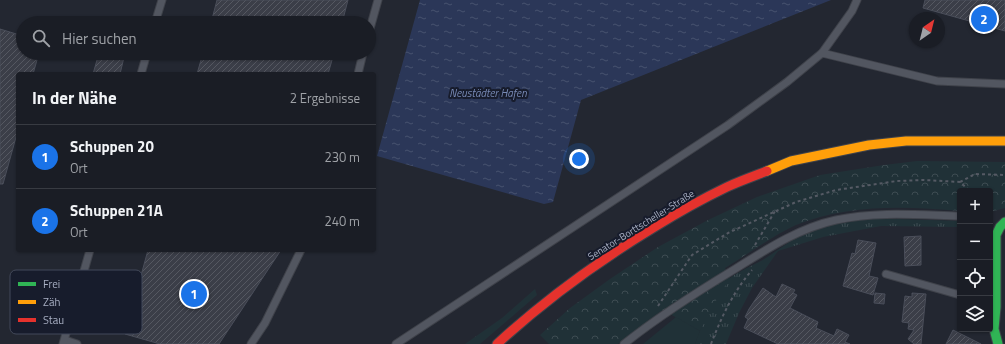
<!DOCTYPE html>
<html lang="de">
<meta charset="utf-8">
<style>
:root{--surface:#1a1d25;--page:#23262d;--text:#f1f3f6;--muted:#9fa2a7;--line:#383b42;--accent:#1a73e8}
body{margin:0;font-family:"Titillium Web",sans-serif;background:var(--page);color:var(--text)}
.controls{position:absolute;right:12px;bottom:12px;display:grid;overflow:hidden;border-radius:4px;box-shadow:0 1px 3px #0004}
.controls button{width:36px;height:36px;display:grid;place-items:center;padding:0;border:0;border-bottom:1px solid var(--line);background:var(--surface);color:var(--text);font:20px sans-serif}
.compass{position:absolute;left:909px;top:12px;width:36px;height:36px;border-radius:50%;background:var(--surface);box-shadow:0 1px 3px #0004;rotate:35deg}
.you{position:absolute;left:579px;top:159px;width:14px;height:14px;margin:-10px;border:3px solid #fff;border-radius:50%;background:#1a73e8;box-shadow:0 0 0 6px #1a73e833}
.badge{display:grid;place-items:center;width:26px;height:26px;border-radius:50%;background:var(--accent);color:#fff;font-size:13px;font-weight:700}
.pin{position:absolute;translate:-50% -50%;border:2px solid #fff;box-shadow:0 1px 4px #0006}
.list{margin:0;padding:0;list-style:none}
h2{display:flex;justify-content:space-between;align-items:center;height:52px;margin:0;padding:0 16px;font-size:17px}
h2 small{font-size:13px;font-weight:400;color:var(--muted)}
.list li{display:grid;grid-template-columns:26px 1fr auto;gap:12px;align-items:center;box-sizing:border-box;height:64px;padding:0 16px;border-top:1px solid var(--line)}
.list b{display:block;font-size:15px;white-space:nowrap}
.list p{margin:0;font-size:13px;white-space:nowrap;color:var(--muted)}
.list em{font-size:13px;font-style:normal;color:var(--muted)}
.icon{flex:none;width:22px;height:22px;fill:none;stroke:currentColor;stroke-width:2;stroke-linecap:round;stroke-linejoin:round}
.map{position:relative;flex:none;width:1005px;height:344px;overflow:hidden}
.search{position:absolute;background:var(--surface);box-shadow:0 1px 3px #0004;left:16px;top:16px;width:360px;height:44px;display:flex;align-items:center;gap:10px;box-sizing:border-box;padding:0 14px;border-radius:22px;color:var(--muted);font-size:15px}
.panel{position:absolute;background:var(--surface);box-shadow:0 1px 3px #0004;left:16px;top:72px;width:360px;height:180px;border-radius:4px}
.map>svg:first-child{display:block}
</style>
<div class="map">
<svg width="1005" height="344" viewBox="0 0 1005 344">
<defs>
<pattern id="grass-tufts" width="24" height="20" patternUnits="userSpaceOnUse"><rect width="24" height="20" fill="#203137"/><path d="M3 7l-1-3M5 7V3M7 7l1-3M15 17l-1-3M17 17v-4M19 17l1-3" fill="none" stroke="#3e4c52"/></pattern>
<pattern id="forest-crowns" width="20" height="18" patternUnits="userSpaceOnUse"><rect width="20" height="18" fill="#203137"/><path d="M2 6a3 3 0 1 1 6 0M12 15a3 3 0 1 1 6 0" fill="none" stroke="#3e4c52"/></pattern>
<pattern id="water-ripples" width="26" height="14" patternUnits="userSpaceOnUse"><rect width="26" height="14" fill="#2b3758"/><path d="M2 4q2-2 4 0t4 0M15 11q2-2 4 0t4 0" fill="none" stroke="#47526e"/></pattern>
<pattern id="building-hatch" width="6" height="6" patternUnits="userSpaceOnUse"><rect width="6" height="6" fill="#3b3e48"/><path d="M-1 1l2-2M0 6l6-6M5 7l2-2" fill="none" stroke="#555861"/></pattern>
</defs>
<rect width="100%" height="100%" fill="#232731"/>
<g fill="url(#grass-tufts)">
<path d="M867 218 960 221V227L881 226 823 237 778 251 752 288 739 313 726 344H695C702 324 716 295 729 279 734 274 753 265 761 261 775 253 787 242 802 235 819 226 848 221 867 218Z"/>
<polygon points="535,289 537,295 480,344 465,344 502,318"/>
</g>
<path fill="url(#forest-crowns)" d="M917 161 1005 162V208L990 212V191H960V211C906 206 848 204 796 225 772 236 748 254 725 268L730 278 712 307 700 331 663 310 618 344H549L540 335 570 308 610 279 658 247 708 220 757 197 820 175 884 165Z"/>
<polygon fill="#203137" points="676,317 700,331 695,344 643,344"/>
<polygon fill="url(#water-ripples)" points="420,0 831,0 581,100 553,202 544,204 377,156"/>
<g fill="url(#building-hatch)" stroke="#4a4e5a">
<polygon points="217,0 348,0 342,23 211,23"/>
<polygon points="925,0 1005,0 1005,31 923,8"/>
<polygon points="0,29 23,36 23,53 39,53 33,74 18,74 18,130 3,184 0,184"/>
<polygon points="99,53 125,53 120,74 93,74"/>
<polygon points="203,53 334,53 328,74 197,74"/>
<polygon points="921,236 921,265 905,266 904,237"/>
<polygon points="858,240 876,243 869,276 878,278 873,295 843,286 852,253 855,254"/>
<polygon points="148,250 281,250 219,344 160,344 125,334"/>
<polygon points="782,284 795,290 793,293 797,295 790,308 818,322 816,328 834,336 837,329 849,335 845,342 850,344 778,344 744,328 748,319 745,317 749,309 763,288 776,297"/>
<polygon points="875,293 885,294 884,304 874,303"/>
<polygon points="912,293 926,294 921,344 914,344 908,339 914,330 908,329 909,323 902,322 905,296 912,297"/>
<polygon points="953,330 981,344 946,344"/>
</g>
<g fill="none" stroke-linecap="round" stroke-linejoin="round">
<g stroke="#3f424a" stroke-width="9">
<g id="lane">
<polyline points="155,23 162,0"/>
<polyline points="369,32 378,0"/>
<polyline points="822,53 852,11 857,0"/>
<polyline points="141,74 147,53"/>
<polyline points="358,74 363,53"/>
<polyline points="886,274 960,295"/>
<polyline points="65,340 77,344"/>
<polyline points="63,344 90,250"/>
<polyline points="251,344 265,323 301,250"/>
<polyline points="396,344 728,125 787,82 822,53 937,81 1005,84"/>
<path d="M624 344C659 316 697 292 735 269 767 249 799 228 836 220 877 211 919 215 960 216"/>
</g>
</g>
<g stroke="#3f424a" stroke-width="11">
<polyline id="fast" points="998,344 994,329 996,307 996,235 1000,227 1005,222"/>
</g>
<g stroke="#3f424a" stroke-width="11">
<polyline id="slow" points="767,171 791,161 869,145 906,141 1005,141"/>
</g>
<g stroke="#3f424a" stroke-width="11">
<path id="jam" d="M497 344C545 300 597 262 653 228 677 213 702 199 727 187 740 181 754 176 767 171"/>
</g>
<g stroke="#555a64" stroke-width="2" stroke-dasharray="3 3" stroke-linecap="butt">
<polyline points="960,182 975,174 1005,175"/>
<polyline points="990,207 994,211"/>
<polyline points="755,245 775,211"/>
<polyline points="658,306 692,255 728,233 796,202 836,190 897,181 924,180 960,182 970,191"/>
<path d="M711 344C721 318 733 292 752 270"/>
</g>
<use href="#lane" stroke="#525660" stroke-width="7"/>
<use href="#fast" stroke="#30b455" stroke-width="9"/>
<use href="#slow" stroke="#ff9f0a" stroke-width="9"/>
<use href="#jam" stroke="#e5322d" stroke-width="9"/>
</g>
<g text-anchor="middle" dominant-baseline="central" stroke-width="4" stroke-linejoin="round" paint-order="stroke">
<g font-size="10" fill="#aab1c5" stroke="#171c2c">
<text transform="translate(641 225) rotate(-32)">Senator-Borttscheller-Straße</text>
</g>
<g font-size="11" font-style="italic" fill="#7789b5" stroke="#171c2c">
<text x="488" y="93">Neustädter Hafen</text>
</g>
</g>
<rect x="10" y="270" width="132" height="64" rx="6" fill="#171c2c" stroke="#43495a" stroke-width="1"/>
<rect x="18" y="282" width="18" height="4" fill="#30b455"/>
<rect x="18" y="300" width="18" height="4" fill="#ff9f0a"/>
<rect x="18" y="318" width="18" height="4" fill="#e5322d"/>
<g font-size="11" fill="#aab1c5">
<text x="43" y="288">Frei</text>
<text x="43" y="306">Zäh</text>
<text x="43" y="324">Stau</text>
</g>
</svg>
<div class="controls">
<button>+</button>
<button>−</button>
<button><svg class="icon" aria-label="locate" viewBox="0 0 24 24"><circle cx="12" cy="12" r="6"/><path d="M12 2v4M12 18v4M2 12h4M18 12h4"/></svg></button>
<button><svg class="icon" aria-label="layers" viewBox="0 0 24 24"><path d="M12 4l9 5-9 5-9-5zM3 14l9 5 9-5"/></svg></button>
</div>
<svg class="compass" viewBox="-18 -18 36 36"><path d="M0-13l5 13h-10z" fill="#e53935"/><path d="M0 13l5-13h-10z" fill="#9fa2a7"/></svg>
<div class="you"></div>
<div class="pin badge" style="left:194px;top:294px">1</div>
<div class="pin badge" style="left:984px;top:19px">2</div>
<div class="search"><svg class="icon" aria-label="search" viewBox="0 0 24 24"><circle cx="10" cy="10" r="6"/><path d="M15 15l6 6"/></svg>Hier suchen</div>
<section class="panel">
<h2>In der Nähe<small>2 Ergebnisse</small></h2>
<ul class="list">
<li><span class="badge">1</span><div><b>Schuppen 20</b><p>Ort</p></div><em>230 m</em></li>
<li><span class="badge">2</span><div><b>Schuppen 21A</b><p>Ort</p></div><em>240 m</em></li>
</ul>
</section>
</div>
